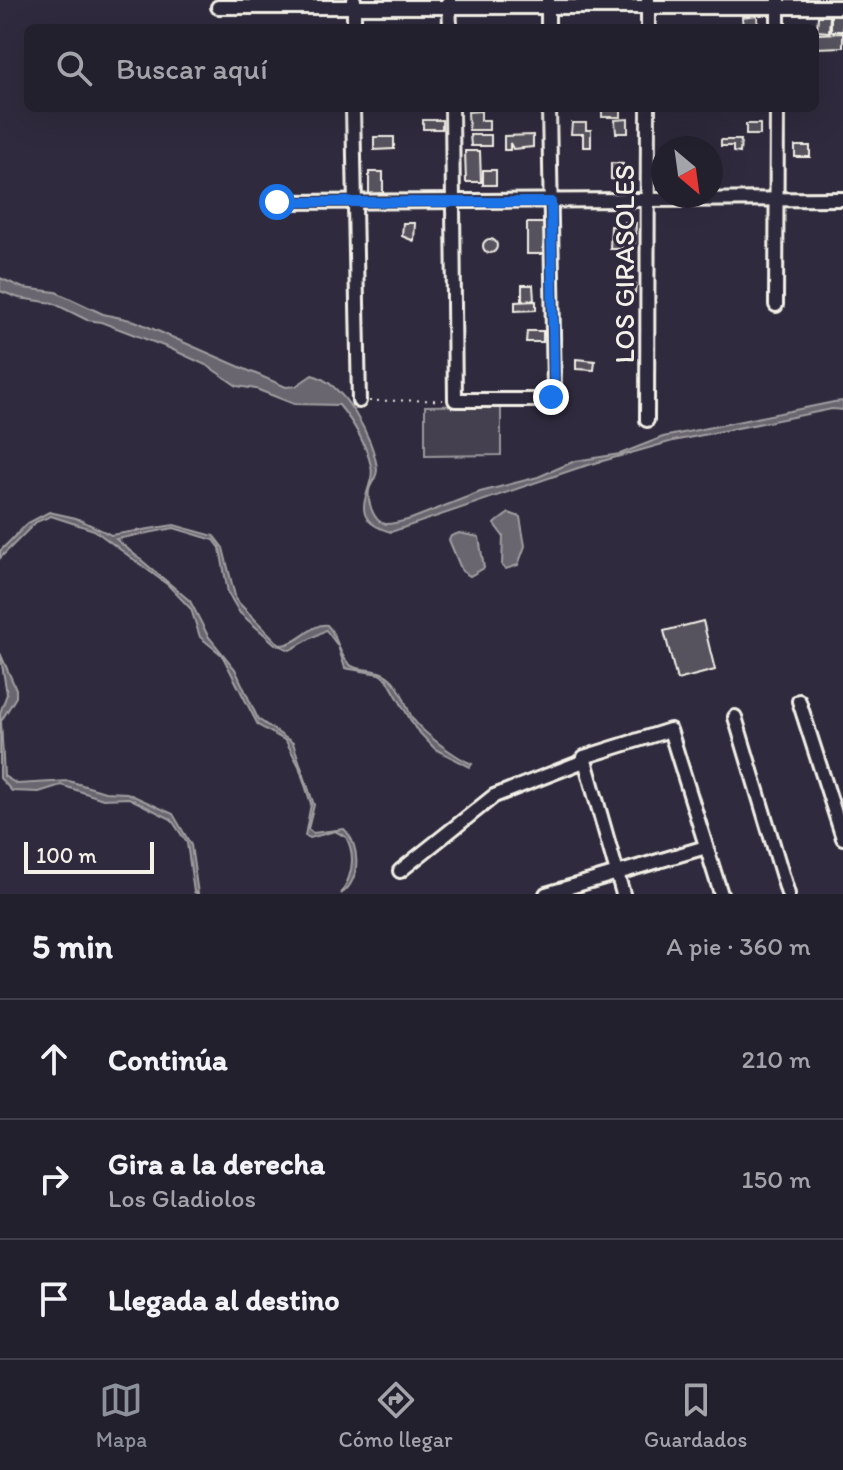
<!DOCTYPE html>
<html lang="es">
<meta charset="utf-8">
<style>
:root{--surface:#23202e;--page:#2b2836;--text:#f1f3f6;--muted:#a3a3aa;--line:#403e4a;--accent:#8c9099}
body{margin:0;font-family:Itim,sans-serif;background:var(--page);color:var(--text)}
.compass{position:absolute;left:651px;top:136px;width:72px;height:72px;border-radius:50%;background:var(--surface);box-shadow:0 8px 32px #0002;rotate:151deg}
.scale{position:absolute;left:24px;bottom:20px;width:130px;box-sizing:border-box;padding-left:8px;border:4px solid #f4f1e8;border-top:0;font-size:22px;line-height:28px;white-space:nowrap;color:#f4f1e8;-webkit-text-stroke:6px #2f2a3d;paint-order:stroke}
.stop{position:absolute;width:24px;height:24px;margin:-18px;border:6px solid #1a73e8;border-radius:50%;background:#fff}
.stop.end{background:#1a73e8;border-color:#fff;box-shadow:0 2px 8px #0008}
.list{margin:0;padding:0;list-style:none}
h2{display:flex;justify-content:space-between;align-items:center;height:104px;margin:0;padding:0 32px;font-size:34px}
h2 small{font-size:26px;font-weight:400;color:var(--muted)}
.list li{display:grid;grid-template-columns:52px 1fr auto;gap:24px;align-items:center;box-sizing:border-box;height:120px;padding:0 32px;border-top:2px solid var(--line)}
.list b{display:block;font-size:30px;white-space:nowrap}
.list p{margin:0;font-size:26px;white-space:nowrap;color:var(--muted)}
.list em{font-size:26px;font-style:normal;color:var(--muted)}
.icon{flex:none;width:44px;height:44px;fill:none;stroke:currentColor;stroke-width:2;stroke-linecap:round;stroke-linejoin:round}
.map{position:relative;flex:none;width:843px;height:894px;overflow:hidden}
.search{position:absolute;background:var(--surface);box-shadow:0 8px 32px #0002;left:24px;right:24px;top:24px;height:88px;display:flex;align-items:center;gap:20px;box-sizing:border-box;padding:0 28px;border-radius:12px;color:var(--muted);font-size:30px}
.sheet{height:464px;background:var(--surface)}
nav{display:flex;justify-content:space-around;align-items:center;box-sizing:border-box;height:112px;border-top:2px solid var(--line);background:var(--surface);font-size:22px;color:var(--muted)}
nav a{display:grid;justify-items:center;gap:4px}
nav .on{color:var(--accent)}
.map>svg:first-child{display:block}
</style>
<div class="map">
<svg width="843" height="894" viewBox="0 0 843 894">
<rect width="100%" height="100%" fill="#2f2a3d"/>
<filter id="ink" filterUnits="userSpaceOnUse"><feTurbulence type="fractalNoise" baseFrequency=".0125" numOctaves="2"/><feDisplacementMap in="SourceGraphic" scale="16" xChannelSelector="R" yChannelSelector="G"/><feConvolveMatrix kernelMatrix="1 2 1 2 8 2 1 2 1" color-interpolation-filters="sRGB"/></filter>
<g filter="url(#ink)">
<polygon fill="#454050" stroke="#9c989c" stroke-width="2" points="501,405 501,455 425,456 425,406"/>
<g fill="#6a6670" stroke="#a19ea0" stroke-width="2">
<path d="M0 278 23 288 56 292 103 314 135 321 286 387 296 386 312 375C343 382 374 438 377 469 377 477 373 480 370 487 366 497 372 522 386 524 393 524 404 521 411 519L480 492 538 477 575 461 620 454 663 437 834 402 843 401V410L832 409 673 441 578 468 391 532C341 518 377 489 371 466 366 444 353 422 339 405L294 404 256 389 237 386 208 366 169 348 101 322 87 320 53 303 19 298 0 291Z"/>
<path d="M49 512 76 518 111 535 174 525 214 536 223 548 236 600 276 641 282 645C300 643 312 623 327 625 338 636 338 653 348 663 358 674 377 664 393 681 404 692 405 706 413 719 424 734 455 757 472 764L470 767 435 749 415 728 387 679 379 674 345 668 338 646 326 630 290 650 275 644 240 613 228 593 220 548 214 540 174 528 116 539 190 601 208 636 235 669 258 719 293 743 314 805 308 829 313 833 344 829C361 845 361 881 341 894 352 876 357 857 346 837L335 831 310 838 305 836 311 804 299 766 286 741 258 725 222 655 200 637 191 609 168 585 94 530 51 516 36 522 0 558V551L28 523Z"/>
<polygon points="509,513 520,517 525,546 518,565 506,569 502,566 503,536 494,524"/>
<polygon points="459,533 479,537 484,568 470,576 462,571 449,540 451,536"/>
<polygon points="0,653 16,689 16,697 1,721 4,776 17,784 69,781 105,792 127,793 173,814 191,845 198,894 194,892 187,843 171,819 129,798 103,799 61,785 39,792 12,791 0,778 0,713 7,694"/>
</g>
<g fill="#56525f" stroke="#f4f1e8" stroke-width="2">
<rect x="831" y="14" width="12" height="17"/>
<polygon points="757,15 758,28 743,28 742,17"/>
<polygon points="818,16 830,16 829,32 817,31"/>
<polygon points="843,33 843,47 815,48 815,34"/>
<rect x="602" y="108" width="19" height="9"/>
<polygon points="481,111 481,120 489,120 489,130 469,130 468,112"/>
<polygon points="628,119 628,133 616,133 615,120"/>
<rect x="423" y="120" width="19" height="9"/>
<polygon points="572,123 586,123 586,130 591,130 591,147 583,147 583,134 571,134"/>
<rect x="746" y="124" width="14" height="11"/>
<polygon points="470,135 491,135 491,146 471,146"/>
<polygon points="533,135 533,147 513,149 510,143 510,150 504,150 504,136"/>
<polygon points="374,137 394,137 394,149 374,150"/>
<polygon points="721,140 741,140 740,153 733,152 733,146 721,146"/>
<rect x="795" y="146" width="15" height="11"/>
<polygon points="465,151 480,151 481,182 466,182"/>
<polygon points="611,163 623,164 622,180 611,179"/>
<rect x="483" y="170" width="13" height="15"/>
<polygon points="369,172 383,172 383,193 369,194"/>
<polygon points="625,222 636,223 635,243 624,242"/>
<polygon points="403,223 415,223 414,241 402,236"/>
<rect x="527" y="223" width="17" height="31"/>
<polygon points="611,226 623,227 622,249 610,249"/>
<circle cx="490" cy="246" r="7"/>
<polygon points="618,282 636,284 635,293 618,291"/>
<polygon points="522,285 533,285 534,300 522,301"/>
<polygon points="536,301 536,310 515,311 515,302"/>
<polygon points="527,331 543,331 543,342 526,342"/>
<polygon points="576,359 595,361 594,370 576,369"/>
<polygon points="703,621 715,670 677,680 664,631"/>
</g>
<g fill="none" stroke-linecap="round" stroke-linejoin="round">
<g stroke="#f4f1e8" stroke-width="18">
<g id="minor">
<polyline points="449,0 450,28"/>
<polyline points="548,0 548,28"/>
<polyline points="648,0 648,28"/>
<polyline points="218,7 843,7"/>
<polyline points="354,28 354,0"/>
<polyline points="778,28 778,0"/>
<polyline points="353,108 359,401"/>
<polyline points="452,108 455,400 546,400 554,390 549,108"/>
<polyline points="277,202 843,199"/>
<polyline points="776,305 777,108"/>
<polyline points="647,420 648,108"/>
<polyline points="799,701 843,838"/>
<polyline points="735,717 788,894"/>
<polyline points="400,871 494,796 584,761"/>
<polyline points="546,894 706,847"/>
<polyline points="623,894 584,757 670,730 721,894"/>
</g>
</g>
<polyline stroke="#f4f1e8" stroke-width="2" stroke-dasharray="2 6" stroke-linecap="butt" points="369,401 446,400"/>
<use href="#minor" stroke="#2f2a3d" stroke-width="12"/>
</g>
</g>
<g fill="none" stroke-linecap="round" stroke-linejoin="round" filter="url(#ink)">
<polyline stroke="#1a73e8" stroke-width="10" points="277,202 551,202 554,390 551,397"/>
</g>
<g text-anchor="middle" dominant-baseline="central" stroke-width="6" stroke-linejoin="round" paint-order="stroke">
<g font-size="28" fill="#f4f1e8" stroke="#2f2a3d">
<text transform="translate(624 264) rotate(-90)">LOS GIRASOLES</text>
</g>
</g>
</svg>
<svg class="compass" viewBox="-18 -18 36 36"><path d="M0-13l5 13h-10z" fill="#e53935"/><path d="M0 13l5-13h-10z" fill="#a3a3aa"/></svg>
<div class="scale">100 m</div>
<div class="stop" style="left:277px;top:202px"></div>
<div class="stop end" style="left:551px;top:397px"></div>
<div class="search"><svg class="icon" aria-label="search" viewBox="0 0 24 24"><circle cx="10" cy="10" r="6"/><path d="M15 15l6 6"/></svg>Buscar aquí</div>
</div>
<section class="sheet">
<h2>5 min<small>A pie · 360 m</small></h2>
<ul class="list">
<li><svg class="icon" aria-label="ahead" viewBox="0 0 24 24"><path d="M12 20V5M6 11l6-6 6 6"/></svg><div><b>Continúa</b></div><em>210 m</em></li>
<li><svg class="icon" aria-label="right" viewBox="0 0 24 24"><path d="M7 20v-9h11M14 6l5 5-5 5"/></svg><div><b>Gira a la derecha</b><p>Los Gladiolos</p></div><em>150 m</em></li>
<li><svg class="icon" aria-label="arrive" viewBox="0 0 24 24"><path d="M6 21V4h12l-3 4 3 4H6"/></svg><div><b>Llegada al destino</b></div></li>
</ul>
</section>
<nav>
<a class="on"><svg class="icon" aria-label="map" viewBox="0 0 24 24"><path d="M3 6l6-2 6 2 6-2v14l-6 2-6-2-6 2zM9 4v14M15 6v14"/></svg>Mapa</a>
<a><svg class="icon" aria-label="directions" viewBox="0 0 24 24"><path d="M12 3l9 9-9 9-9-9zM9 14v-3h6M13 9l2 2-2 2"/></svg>Cómo llegar</a>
<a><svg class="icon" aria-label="saved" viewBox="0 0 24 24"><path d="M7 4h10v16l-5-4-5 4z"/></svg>Guardados</a>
</nav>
